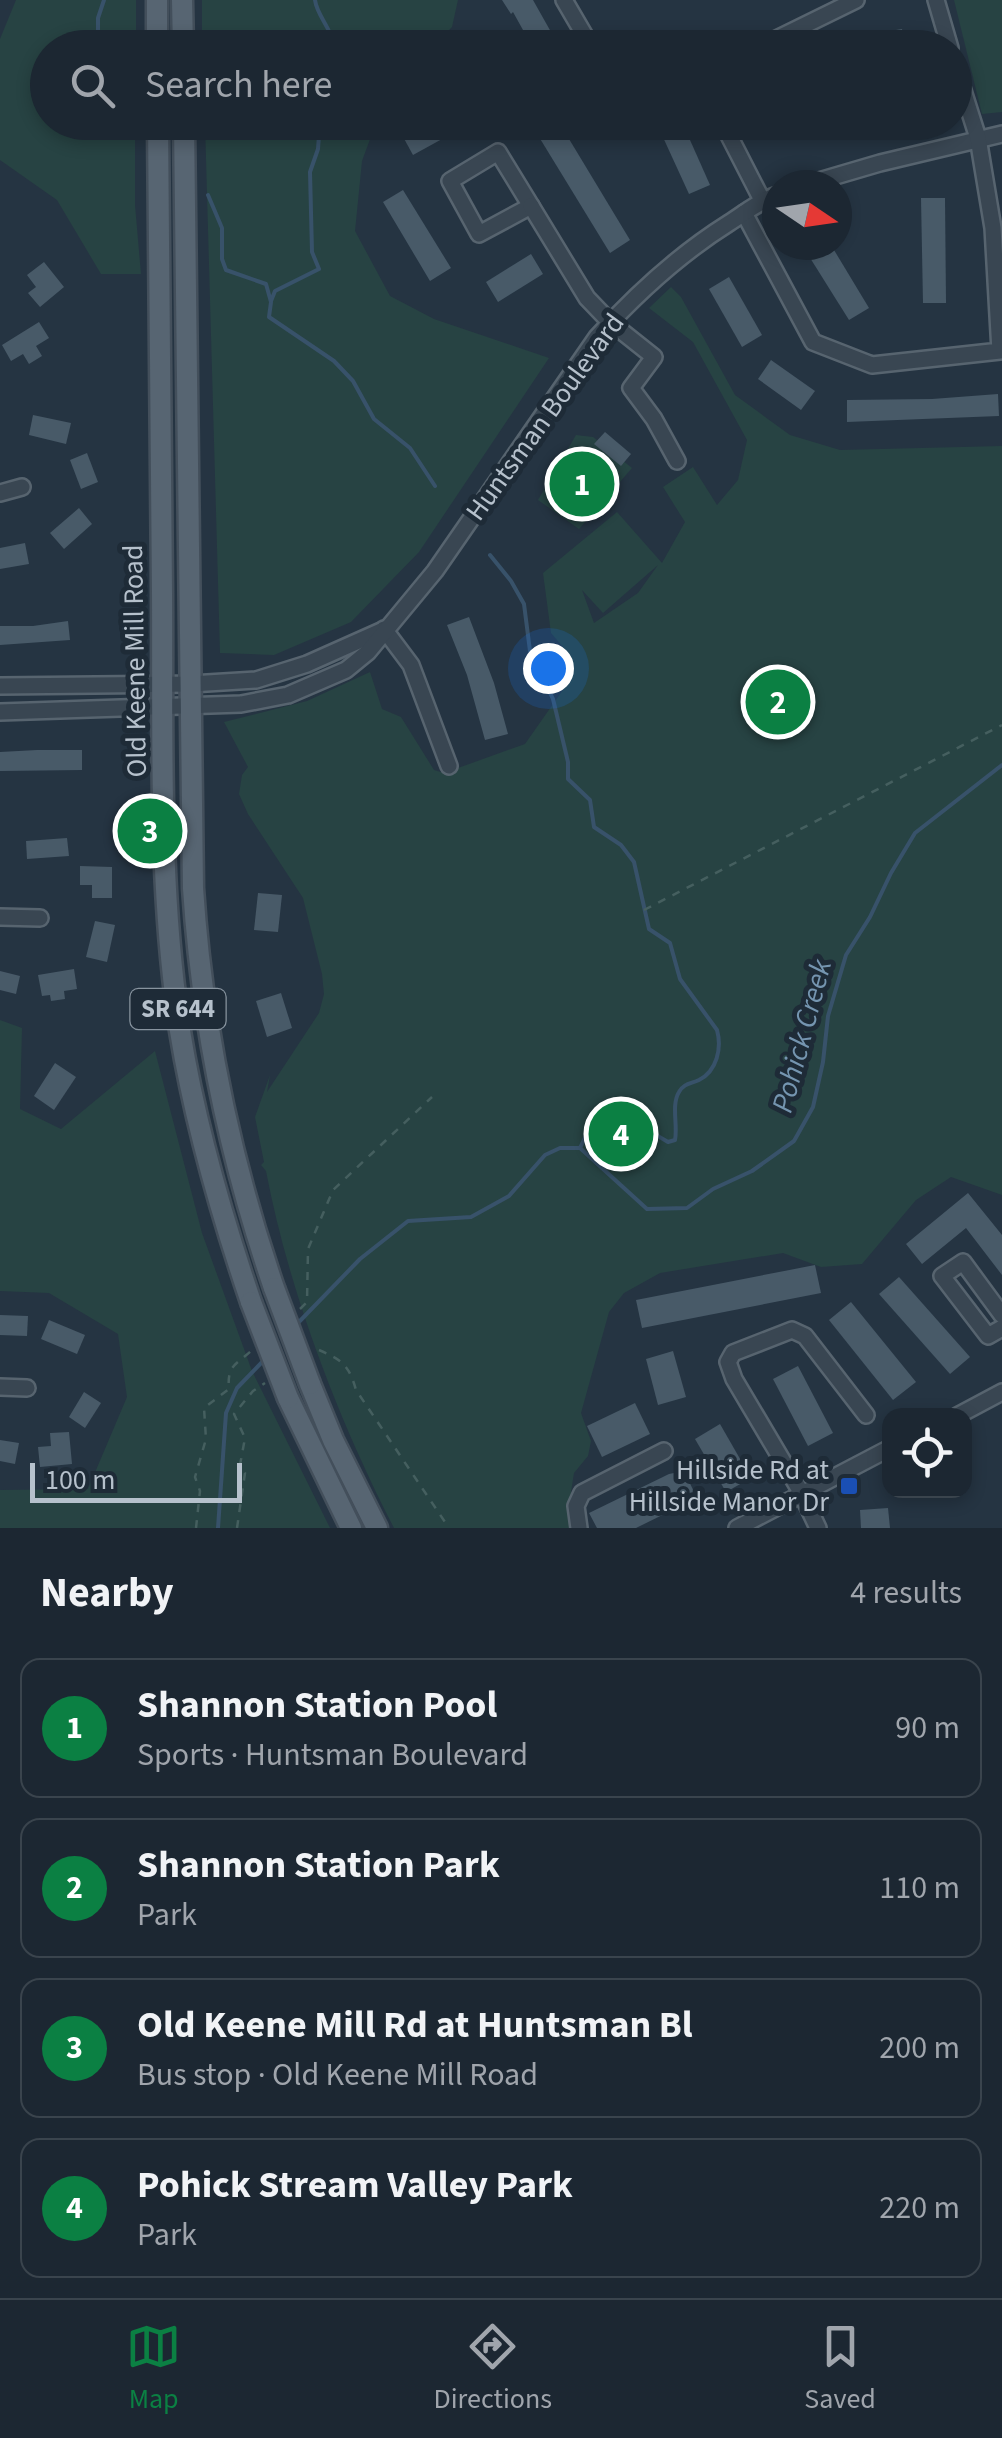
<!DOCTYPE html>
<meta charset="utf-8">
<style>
:root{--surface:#1c2732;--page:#252f3a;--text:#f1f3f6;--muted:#a0a5ac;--line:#3a444d;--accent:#0b8043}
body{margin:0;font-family:"Source Sans 3",sans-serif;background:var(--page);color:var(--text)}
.controls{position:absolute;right:30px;bottom:30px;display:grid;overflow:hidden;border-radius:20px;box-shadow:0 5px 15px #0003}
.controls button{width:90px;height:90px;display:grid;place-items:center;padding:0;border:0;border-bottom:2px solid var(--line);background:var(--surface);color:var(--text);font:50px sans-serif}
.compass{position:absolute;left:762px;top:170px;width:90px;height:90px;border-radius:50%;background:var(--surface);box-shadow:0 5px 15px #0003;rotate:103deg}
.scale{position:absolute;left:30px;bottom:25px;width:212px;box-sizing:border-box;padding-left:10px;border:5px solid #b6c1cc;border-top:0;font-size:28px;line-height:35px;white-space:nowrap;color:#b6c1cc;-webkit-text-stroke:8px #1e2b37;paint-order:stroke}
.you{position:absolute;left:548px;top:668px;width:35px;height:35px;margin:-25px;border:8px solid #fff;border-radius:50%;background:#1a73e8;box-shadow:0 0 0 15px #1a73e833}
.badge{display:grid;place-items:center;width:65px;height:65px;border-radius:50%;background:var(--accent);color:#fff;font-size:32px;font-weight:700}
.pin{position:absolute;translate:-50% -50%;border:5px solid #fff;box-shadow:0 2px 10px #0006}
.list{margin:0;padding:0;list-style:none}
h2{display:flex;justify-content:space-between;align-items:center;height:130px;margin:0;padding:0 40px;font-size:42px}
h2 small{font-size:32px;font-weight:400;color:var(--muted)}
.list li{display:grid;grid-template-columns:65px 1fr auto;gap:30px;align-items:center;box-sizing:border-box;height:140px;margin:0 20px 20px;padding:0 20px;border:2px solid var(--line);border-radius:20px}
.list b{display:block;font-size:38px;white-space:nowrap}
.list p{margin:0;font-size:32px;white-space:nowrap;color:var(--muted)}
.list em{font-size:32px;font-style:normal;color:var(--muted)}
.icon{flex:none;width:55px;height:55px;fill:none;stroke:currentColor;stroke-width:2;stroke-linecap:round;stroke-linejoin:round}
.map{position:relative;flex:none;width:1002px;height:1528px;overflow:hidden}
.search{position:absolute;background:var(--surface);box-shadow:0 5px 15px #0003;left:30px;right:30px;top:30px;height:110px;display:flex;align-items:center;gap:25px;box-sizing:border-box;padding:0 35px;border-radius:55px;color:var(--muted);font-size:38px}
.sheet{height:770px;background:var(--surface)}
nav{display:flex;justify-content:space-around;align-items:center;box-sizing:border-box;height:140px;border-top:2px solid var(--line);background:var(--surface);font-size:28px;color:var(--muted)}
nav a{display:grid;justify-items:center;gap:5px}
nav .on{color:var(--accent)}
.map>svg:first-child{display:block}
</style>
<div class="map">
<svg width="1002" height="1528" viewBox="0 0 1002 1528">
<rect width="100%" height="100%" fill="#253442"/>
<g fill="#274343" fill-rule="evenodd">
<polygon points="16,0 136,0 136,47 48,48 48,122 135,123 135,205 141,274 101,274 57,200 0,160 0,39"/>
<polygon points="202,0 458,0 452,27 433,47 202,48"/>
<polygon points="954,0 1002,0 1002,112 982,114"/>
<polygon points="205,123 376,123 362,161 355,231 390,296 434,319 549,358 419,552 351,622 274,655 220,653"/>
<path d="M671 287 681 297 735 395 790 435 840 450 1002 446V1195L951 1177 916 1200 862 1264 821 1267 783 1253 660 1273 624 1293 609 1312 581 1413 591 1441 588 1456 574 1473 571 1492 575 1528H394C338 1419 289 1292 266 1171L261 1165 264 1162 255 1117 270 1075 267 1092 319 1013 324 994 322 974 303 898 248 814 239 794 242 775 248 767 224 722 307 701 370 672 382 709 401 717 434 770 444 773 525 744 572 677 563 647 551 633 543 573 617 512 662 563 685 522 663 487 693 467 717 505 738 480 747 440 693 342 649 308ZM658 565 638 593 594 623 582 590 603 613Z"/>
<polygon points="576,435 593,437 632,468 579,529 538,500"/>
<polygon points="0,1020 22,1028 20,1109 61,1129 155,1051 202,1233 252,1371 330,1528 0,1528 0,1490 88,1489 127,1397 118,1334 49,1293 0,1291"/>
</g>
<polygon fill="#38526a" points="592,458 613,477 578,517 557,497"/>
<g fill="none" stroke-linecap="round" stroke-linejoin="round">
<g stroke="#38526a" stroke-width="4">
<path d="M315 0C317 16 331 27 335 48"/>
<polyline points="98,48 98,18 104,0"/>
<polyline points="125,122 137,130"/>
<polyline points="208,195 222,228 222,259 226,270 266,284 271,302 269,317 334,361 353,381 374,419 410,448 435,486"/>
<polyline points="271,301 275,291 319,269 312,252 310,172 318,149 320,122"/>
<path d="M490 555 511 581 524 604 530 651 553 699 568 762V779L590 800 594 827 621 845 634 862 649 929 670 943 680 979 717 1030C722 1048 717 1071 699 1080 691 1084 684 1083 679 1092 671 1105 678 1126 675 1140L668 1142C655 1134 614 1110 598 1120 590 1125 584 1140 580 1148"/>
<polyline points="296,1325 360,1259 408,1221 471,1217 509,1196 545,1155 560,1148 580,1148 647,1209 687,1208 713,1189 752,1171 794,1141 813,1107 823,1062 828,1016 846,955 870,917 891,873 915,833 1002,765"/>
<polyline points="218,1528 226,1413 237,1388 266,1358"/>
</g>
</g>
<g fill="#485a68">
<polygon points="502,0 533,0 560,48 533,48 513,12 511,14"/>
<polygon points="902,29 905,48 829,48 829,41"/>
<polygon points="424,122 473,122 413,155 402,135"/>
<polygon points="656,122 682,122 710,185 689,194"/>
<polygon points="560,124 630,240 610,253 539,137"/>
<polygon points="403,190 451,268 430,281 383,202"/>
<polygon points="921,198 945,198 946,303 923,303"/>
<polygon points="802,245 831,245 869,308 849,320"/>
<polygon points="531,254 543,274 498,302 486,282"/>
<polygon points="44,262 64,287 40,307 28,293 36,287 27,275"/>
<polygon points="729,277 762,335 742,347 709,289"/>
<polygon points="39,322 49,338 36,346 42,356 29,364 23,354 11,361 2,345"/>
<polygon points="771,360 815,391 801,410 758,379"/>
<polygon points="998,394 999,416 847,422 847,400 932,399"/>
<polygon points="33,415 71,423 66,444 29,435"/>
<polygon points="605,432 631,454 621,466 594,444"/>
<polygon points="87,453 98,482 81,489 70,460"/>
<polygon points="79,508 92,524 64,549 50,533"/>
<polygon points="25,543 29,564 0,569 0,548"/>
<polygon points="469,617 494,683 508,734 485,740 467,675 447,625"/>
<polygon points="68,621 70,640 0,645 0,626 33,626"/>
<polygon points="37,750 82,750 82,770 0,771 0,752"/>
<polygon points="67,838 69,856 27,859 26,841"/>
<polygon points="80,866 112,867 112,898 92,898 92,885 80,885"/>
<polygon points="258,893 282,895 278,932 254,930"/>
<polygon points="95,921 115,925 107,962 86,957"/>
<polygon points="74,969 77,989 64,991 65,999 51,1001 50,995 42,996 38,975"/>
<polygon points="0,971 20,976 16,994 0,990"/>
<polygon points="281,993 292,1028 267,1037 256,1001"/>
<polygon points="55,1063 76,1077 54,1110 34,1096"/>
<polygon points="968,1193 1002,1235 1002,1275 966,1228 922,1264 906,1244"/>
<polygon points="815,1265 821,1293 642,1328 636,1300"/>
<polygon points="899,1277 970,1357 950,1374 879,1294"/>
<polygon points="851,1302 916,1382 893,1400 829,1320"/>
<polygon points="0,1315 28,1316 27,1336 0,1335"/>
<polygon points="49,1320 85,1335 77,1354 41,1339"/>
<polygon points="673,1351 686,1397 658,1405 646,1359"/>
<polygon points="798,1366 833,1433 808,1446 773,1379"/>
<polygon points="84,1392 101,1403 85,1428 69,1417"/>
<polygon points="635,1403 650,1434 602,1457 587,1426"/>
<polygon points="720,1424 751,1478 726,1492 695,1439"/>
<polygon points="69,1432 72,1464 40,1467 38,1447 51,1446 50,1433"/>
<polygon points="0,1440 19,1443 15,1464 0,1461"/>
<polygon points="684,1471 697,1498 636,1528 597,1528 589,1513 669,1474"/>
<polygon points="888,1508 890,1528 861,1528 860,1510"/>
</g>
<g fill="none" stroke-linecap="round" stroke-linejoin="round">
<g stroke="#57646f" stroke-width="20">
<g id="minor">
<polyline points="564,0 592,48"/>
<polyline points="936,0 950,48"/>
<polyline points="758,48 856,0"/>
<polyline points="722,122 762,200"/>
<polygon points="498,152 531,206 479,234 450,181"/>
<polyline points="805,185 880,163 1002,134"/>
<polyline points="531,206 587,298 610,322 654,357 631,388 654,419 677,461"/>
<polyline points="744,213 813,342 872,365 1000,351 993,228 978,138 954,62"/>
<polyline points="0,493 22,487"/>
<polyline points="384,629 411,665 449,766"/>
<polyline points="0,686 191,684 256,680 307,664 381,631"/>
<path d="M0 712 241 704 288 695 346 670 368 652 435 571 597 337C637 293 678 255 729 223 745 213 759 201 777 195"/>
<polyline points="0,917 40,918"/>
<polyline points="1002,1315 963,1262 942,1276 988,1336 1002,1328"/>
<polyline points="0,1387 27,1388"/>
<polyline points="957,1416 1002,1392"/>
<polyline points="579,1528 576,1506 582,1493 664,1451"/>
<polyline points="737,1528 890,1448"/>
<polyline points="818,1528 801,1492 734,1379 728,1362 733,1353 792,1330 805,1336 866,1415"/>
</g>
</g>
<g stroke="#434f5b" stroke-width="25">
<g id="major">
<polyline points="157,0 157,48"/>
<polyline points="182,0 183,48"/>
<path d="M158 122C159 279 160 436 162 593 163 738 158 887 180 1031 195 1124 221 1214 251 1302"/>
<path d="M184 122 193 888C202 1026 229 1157 274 1288"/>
<polyline points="310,1384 333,1440 377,1528"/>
<polyline points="288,1398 351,1528"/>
</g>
</g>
<g stroke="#455f5f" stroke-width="2.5" stroke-dasharray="8 8" stroke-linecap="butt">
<polyline points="644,910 1002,725"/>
<polyline points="300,1309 307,1302 308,1249 333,1190 432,1097"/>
<path d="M319 1350C342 1360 349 1365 356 1390L449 1528"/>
<path d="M196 1528 200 1491 195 1477 206 1439 204 1408 229 1389C227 1365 235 1366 252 1350"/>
<polyline points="237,1528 245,1473 240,1465 245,1438 234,1414 253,1391 265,1383"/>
</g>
<use href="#minor" stroke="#394652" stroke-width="15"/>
<use href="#major" stroke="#576572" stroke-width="20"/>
<g stroke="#434f5b" stroke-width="25" stroke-linecap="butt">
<g id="major-bridge">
<polyline points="274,1288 310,1384"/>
<polyline points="251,1302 288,1398"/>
</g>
</g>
<use href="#major-bridge" stroke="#576572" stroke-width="20"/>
</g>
<rect fill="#1a4fb4" stroke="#1e2b37" stroke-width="4" x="839" y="1476" width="20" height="20" rx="5"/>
<g text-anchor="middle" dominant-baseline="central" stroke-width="10" stroke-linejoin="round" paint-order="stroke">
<rect fill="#1e2b37" stroke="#88949f" stroke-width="2.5" x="130.5" y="989" width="95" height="40" rx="8"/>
<g font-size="25" font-weight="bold" fill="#b6c1cc">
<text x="178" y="1009">SR 644</text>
</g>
<g font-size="28" fill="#b6c1cc" stroke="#1e2b37">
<text transform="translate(545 417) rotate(-54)">Huntsman Boulevard</text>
<text transform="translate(135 661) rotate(-91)">Old Keene Mill Road</text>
</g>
<g font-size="28" fill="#b6c1cc" stroke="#1e2b37" text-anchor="end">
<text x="829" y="1470">Hillside Rd at<tspan x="829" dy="32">Hillside Manor Dr</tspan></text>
</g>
<g font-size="30" font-style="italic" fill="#7595b0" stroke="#1e2b37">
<text transform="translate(802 1036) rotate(-75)">Pohick Creek</text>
</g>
</g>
</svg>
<div class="controls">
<button><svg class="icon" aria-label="locate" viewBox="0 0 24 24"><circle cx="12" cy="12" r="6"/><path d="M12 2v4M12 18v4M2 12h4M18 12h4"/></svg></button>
</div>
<svg class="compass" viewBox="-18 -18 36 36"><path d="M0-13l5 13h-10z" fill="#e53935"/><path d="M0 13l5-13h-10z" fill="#a0a5ac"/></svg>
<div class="scale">100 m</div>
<div class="you"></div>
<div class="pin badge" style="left:582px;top:484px">1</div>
<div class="pin badge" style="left:778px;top:702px">2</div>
<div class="pin badge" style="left:150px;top:831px">3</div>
<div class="pin badge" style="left:621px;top:1134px">4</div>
<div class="search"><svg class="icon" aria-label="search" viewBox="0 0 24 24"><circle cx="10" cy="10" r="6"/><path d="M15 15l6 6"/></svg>Search here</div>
</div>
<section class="sheet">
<h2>Nearby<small>4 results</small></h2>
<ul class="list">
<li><span class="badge">1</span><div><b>Shannon Station Pool</b><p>Sports · Huntsman Boulevard</p></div><em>90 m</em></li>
<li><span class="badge">2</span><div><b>Shannon Station Park</b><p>Park</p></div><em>110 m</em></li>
<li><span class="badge">3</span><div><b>Old Keene Mill Rd at Huntsman Bl</b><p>Bus stop · Old Keene Mill Road</p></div><em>200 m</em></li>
<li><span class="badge">4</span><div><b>Pohick Stream Valley Park</b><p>Park</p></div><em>220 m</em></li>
</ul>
</section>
<nav>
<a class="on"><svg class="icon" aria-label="map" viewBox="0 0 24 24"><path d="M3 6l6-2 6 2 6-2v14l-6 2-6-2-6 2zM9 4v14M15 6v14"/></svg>Map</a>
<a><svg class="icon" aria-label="directions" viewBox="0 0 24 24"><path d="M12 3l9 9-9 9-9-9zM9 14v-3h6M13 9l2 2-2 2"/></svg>Directions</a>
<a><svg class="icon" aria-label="saved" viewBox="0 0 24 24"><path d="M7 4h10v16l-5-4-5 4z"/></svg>Saved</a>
</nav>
